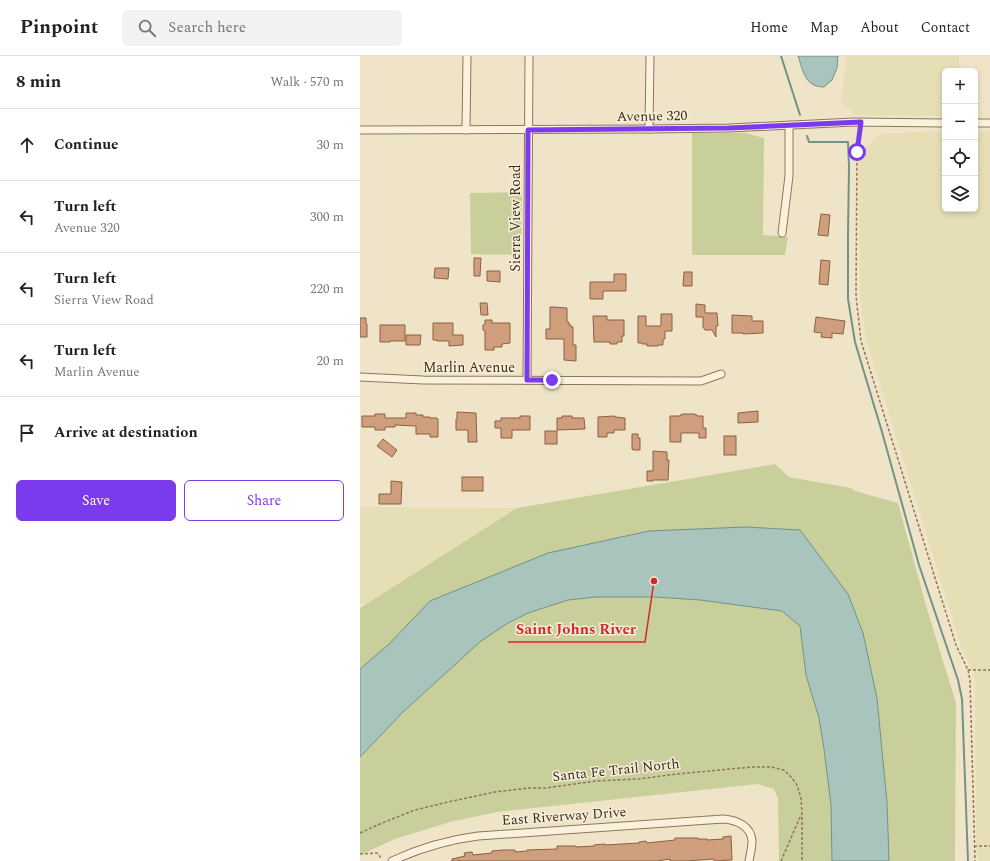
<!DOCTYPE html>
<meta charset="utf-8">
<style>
:root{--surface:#fff;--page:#f2f2f2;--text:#222;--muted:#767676;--line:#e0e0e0;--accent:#7c3aed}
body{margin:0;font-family:Spectral,serif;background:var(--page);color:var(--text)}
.controls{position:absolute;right:12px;top:12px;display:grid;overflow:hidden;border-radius:6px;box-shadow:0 2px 6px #0003}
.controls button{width:36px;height:36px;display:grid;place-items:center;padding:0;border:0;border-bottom:1px solid var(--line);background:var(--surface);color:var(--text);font:20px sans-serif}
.stop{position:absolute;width:12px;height:12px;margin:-9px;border:3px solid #7c3aed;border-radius:50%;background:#fff}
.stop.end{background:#7c3aed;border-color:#fff;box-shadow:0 1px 4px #0008}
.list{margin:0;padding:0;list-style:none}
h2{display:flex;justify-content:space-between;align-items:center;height:52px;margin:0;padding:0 16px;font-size:17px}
h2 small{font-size:13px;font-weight:400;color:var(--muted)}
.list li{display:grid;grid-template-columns:26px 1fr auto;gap:12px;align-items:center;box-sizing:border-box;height:72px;padding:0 16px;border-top:1px solid var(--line)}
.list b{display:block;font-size:15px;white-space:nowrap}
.list p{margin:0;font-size:13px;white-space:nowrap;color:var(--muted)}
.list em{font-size:13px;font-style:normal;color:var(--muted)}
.actions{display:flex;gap:8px;padding:12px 16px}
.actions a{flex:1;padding:9px 0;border:1px solid var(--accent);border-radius:6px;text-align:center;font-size:14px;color:var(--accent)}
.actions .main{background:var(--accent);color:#fff}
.icon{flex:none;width:22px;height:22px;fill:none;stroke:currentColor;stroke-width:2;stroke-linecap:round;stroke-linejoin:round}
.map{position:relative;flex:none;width:630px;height:805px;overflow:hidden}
header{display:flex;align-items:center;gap:24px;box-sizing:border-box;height:56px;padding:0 20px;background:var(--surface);border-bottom:1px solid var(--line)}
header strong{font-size:19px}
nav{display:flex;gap:22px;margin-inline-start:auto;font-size:14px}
.search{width:280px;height:36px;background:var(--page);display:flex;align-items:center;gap:10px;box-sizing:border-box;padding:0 14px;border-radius:6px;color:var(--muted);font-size:15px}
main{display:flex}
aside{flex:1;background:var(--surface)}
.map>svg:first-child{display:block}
</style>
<header>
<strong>Pinpoint</strong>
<div class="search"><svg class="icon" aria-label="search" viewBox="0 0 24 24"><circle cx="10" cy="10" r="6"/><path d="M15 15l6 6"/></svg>Search here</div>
<nav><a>Home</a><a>Map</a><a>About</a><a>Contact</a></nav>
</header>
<main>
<aside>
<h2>8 min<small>Walk · 570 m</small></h2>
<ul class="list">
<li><svg class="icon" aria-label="ahead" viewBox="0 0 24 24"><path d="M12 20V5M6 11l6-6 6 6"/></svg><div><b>Continue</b></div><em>30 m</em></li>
<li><svg class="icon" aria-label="left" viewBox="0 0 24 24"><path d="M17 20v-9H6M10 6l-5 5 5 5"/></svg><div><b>Turn left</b><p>Avenue 320</p></div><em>300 m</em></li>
<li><svg class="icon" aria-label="left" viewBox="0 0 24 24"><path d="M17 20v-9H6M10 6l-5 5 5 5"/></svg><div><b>Turn left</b><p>Sierra View Road</p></div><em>220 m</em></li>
<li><svg class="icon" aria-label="left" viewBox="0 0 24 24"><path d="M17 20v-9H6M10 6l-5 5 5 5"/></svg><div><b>Turn left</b><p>Marlin Avenue</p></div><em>20 m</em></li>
<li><svg class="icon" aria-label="arrive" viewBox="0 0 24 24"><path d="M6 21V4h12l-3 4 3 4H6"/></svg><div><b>Arrive at destination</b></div></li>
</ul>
<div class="actions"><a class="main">Save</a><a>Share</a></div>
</aside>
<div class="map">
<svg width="630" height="805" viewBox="0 0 630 805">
<rect width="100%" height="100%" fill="#f0e4c8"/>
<g fill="#e6deb5">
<polygon points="486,0 599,0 599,15 585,15 585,60 496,59 481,45 485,17"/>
<polygon points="573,75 585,75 585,153 615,153 615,75 630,75 630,805 618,805 616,789 615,624 613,615 602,593 506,283 500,243 498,99 519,78"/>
<polygon points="0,451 157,452 6,548 0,548"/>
</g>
<g fill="#c9cf9b">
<polygon points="332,77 385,77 404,82 403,179 428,181 425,199 332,199"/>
<polygon points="162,136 161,199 111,198 110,137"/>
<polygon points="415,408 429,421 491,432 495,435 538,447 567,553 596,647 595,805 419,805 418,743 414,733 398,728 137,756 90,766 35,783 0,799 0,552 157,452"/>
</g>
<g fill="#a9c4bc" stroke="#6f938a">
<path d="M438 0H478L477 12 472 24 464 31C445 31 443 15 438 0Z"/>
<polygon points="385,471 440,474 488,538 503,577 517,642 527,747 529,805 472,805 471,749 464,693 459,662 446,619 440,570 422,555 340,544 295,541 236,541 208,544 168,557 148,567 121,585 43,656 0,701 0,613 29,588 70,545 188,497 289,475"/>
</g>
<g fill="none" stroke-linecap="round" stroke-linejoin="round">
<g stroke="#6f938a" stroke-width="2">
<polyline points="421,0 440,59"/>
<polyline points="447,80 449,86 488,86 489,110 488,178 488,243 495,286 522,376 559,509 598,624 602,643 608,805"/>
</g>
</g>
<g fill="#cf9f7d" stroke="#8d5f41">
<polygon points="461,158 470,159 468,180 458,179"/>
<polygon points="114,202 121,202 120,220 114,220"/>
<polygon points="461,204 470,205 468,229 459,228"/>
<polygon points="75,212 89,212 88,223 74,222"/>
<polygon points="127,215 140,215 140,226 127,225"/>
<polygon points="324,216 332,216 332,230 323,230"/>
<polygon points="254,218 266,218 266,235 243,235 243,243 230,243 230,226 254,226"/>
<polygon points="120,247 127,247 128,259 121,259"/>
<polygon points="336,248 345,249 345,257 357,257 358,270 356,270 356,281 352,274 345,274 343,271 343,261 336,261"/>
<polygon points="190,251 194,251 207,252 207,266 209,266 209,269 211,269 211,271 213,271 213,289 216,289 216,305 204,304 204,283 186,283 186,273 190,273"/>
<polygon points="301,258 312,258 312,275 305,275 305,283 303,283 303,289 298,289 298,290 287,290 287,288 282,288 282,287 278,287 278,260 286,260 286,270 301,270"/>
<polygon points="372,259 392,260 392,265 403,265 403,277 383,278 383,277 372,277"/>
<polygon points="233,260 247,260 247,264 264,264 264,280 262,280 262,286 257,286 257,288 250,288 250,286 234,286"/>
<polygon points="456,261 485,265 483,278 472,277 472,282 461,281 462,277 454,276"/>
<polygon points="0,262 6,262 6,268 7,268 7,281 0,281"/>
<polygon points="125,264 132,264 132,267 150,267 150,287 142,288 142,291 134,291 134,294 125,294 125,275 123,274 123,269 125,268"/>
<polygon points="73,267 93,267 93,279 103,279 103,289 89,290 89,285 77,285 77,284 73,284"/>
<polygon points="20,269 45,269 45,285 30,285 30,286 20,286"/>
<polygon points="46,279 61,279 60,289 46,289"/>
<polygon points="398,355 398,366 378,367 378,357"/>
<polygon points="97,356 116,357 117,386 108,386 108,374 96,374 96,363 97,363"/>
<polygon points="46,357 56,357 56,359 63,359 63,361 70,361 70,362 77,362 77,363 78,363 78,381 70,381 70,378 56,378 56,370 35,369 35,371 25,371 25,374 15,374 15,371 2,371 2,360 15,360 15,358 25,358 25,362 46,362"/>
<polygon points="322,358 335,358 335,359 337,359 337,360 343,360 343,372 346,372 346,382 339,382 339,377 321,377 321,386 310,386 310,360 320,360 320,359 322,359"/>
<polygon points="160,360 170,360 170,374 152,374 152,382 141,382 141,372 135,372 135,365 141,365 141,362 160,362"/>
<polygon points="202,360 212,360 212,362 224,362 225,373 197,374 197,362 202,362"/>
<polygon points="255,360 255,361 265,362 265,374 254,374 254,377 247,377 247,381 238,381 238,361"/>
<rect x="185" y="375" width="12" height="13"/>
<polygon points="272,378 278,378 278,382 280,382 280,394 273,394 273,393 272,393"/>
<rect x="364" y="380" width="12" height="19"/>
<polygon points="23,383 37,394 32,401 17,390"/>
<polygon points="293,395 307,396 307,404 309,404 308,424 293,424 293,425 287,425 287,415 293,415"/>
<rect x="102" y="421" width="21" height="14"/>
<polygon points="31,425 42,426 41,448 19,448 19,438 31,438"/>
<polygon points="371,780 372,804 354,805 354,803 326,805 310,805 310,803 297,805 92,805 92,803 105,800 104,797 112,796 113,799 132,797 132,795 143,794 155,794 155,796 167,795 167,794 197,793 197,790 216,790 216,791 234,790 234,789 245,788 245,789 279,787 279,786 286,785 287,787 315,784 315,782 338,782 338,783 347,783 347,784 363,783 363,781"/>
</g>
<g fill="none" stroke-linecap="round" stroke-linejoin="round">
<g stroke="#8d765c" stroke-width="9">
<g id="minor">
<polyline points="615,67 630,67"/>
<polyline points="289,73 290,0"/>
<polyline points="0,74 289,73 369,72 494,66 585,67"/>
<polyline points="106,74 107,0"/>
<polyline points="422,177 429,120 429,69"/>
<polyline points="0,321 63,324 341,325 361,318"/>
<polyline points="167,324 169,0"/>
<path d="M32 805C60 792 87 784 118 780L363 763C377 764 391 770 392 785 392 792 390 799 389 805"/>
</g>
</g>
<g stroke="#8d765c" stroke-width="1.5" stroke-dasharray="3 2" stroke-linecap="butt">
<polyline points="500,72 497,96 496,240 501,285 596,589 608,614 610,624 615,805"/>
<polyline points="608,614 630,614"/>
<polyline points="0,777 22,767 55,754 88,746 135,736 169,732 186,732 236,725 278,723 317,718 392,711 411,711 424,714 432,722 437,729 441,742 442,758 442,805"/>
<polyline points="614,790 630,790"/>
<polyline points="0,798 17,797 18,798 21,802"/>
<polyline points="421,805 441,759"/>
</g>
<use href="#minor" stroke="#faf1dc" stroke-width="7"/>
</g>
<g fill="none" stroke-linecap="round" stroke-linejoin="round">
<polyline stroke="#7c3aed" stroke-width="5" points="192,324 167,324 168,74 369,72 501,66 497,96"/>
</g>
<g text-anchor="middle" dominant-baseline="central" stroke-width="3" stroke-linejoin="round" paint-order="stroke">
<g font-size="14" fill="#3d2e20" stroke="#f7eed8">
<text transform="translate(292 60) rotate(-1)">Avenue 320</text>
<text transform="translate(155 162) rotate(-90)">Sierra View Road</text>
<text x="109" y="311">Marlin Avenue</text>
<text transform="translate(256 714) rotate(-6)">Santa Fe Trail North</text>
<text transform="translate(204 760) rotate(-4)">East Riverway Drive</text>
</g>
</g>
<path fill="none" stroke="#d62828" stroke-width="1.5" d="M294 525L285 586H148"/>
<circle fill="#d62828" stroke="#f7eed8" stroke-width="1.5" cx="294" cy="525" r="4"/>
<g font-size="15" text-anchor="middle" font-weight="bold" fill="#d62828" stroke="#f7eed8" stroke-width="3" stroke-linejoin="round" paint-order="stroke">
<text x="216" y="578">Saint Johns River</text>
</g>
</svg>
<div class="controls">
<button>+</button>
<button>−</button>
<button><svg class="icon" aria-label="locate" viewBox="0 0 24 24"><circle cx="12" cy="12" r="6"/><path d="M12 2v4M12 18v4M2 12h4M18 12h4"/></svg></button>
<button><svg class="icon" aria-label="layers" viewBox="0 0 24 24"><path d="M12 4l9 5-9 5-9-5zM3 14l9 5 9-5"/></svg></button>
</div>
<div class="stop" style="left:497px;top:96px"></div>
<div class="stop end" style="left:192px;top:324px"></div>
</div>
</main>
